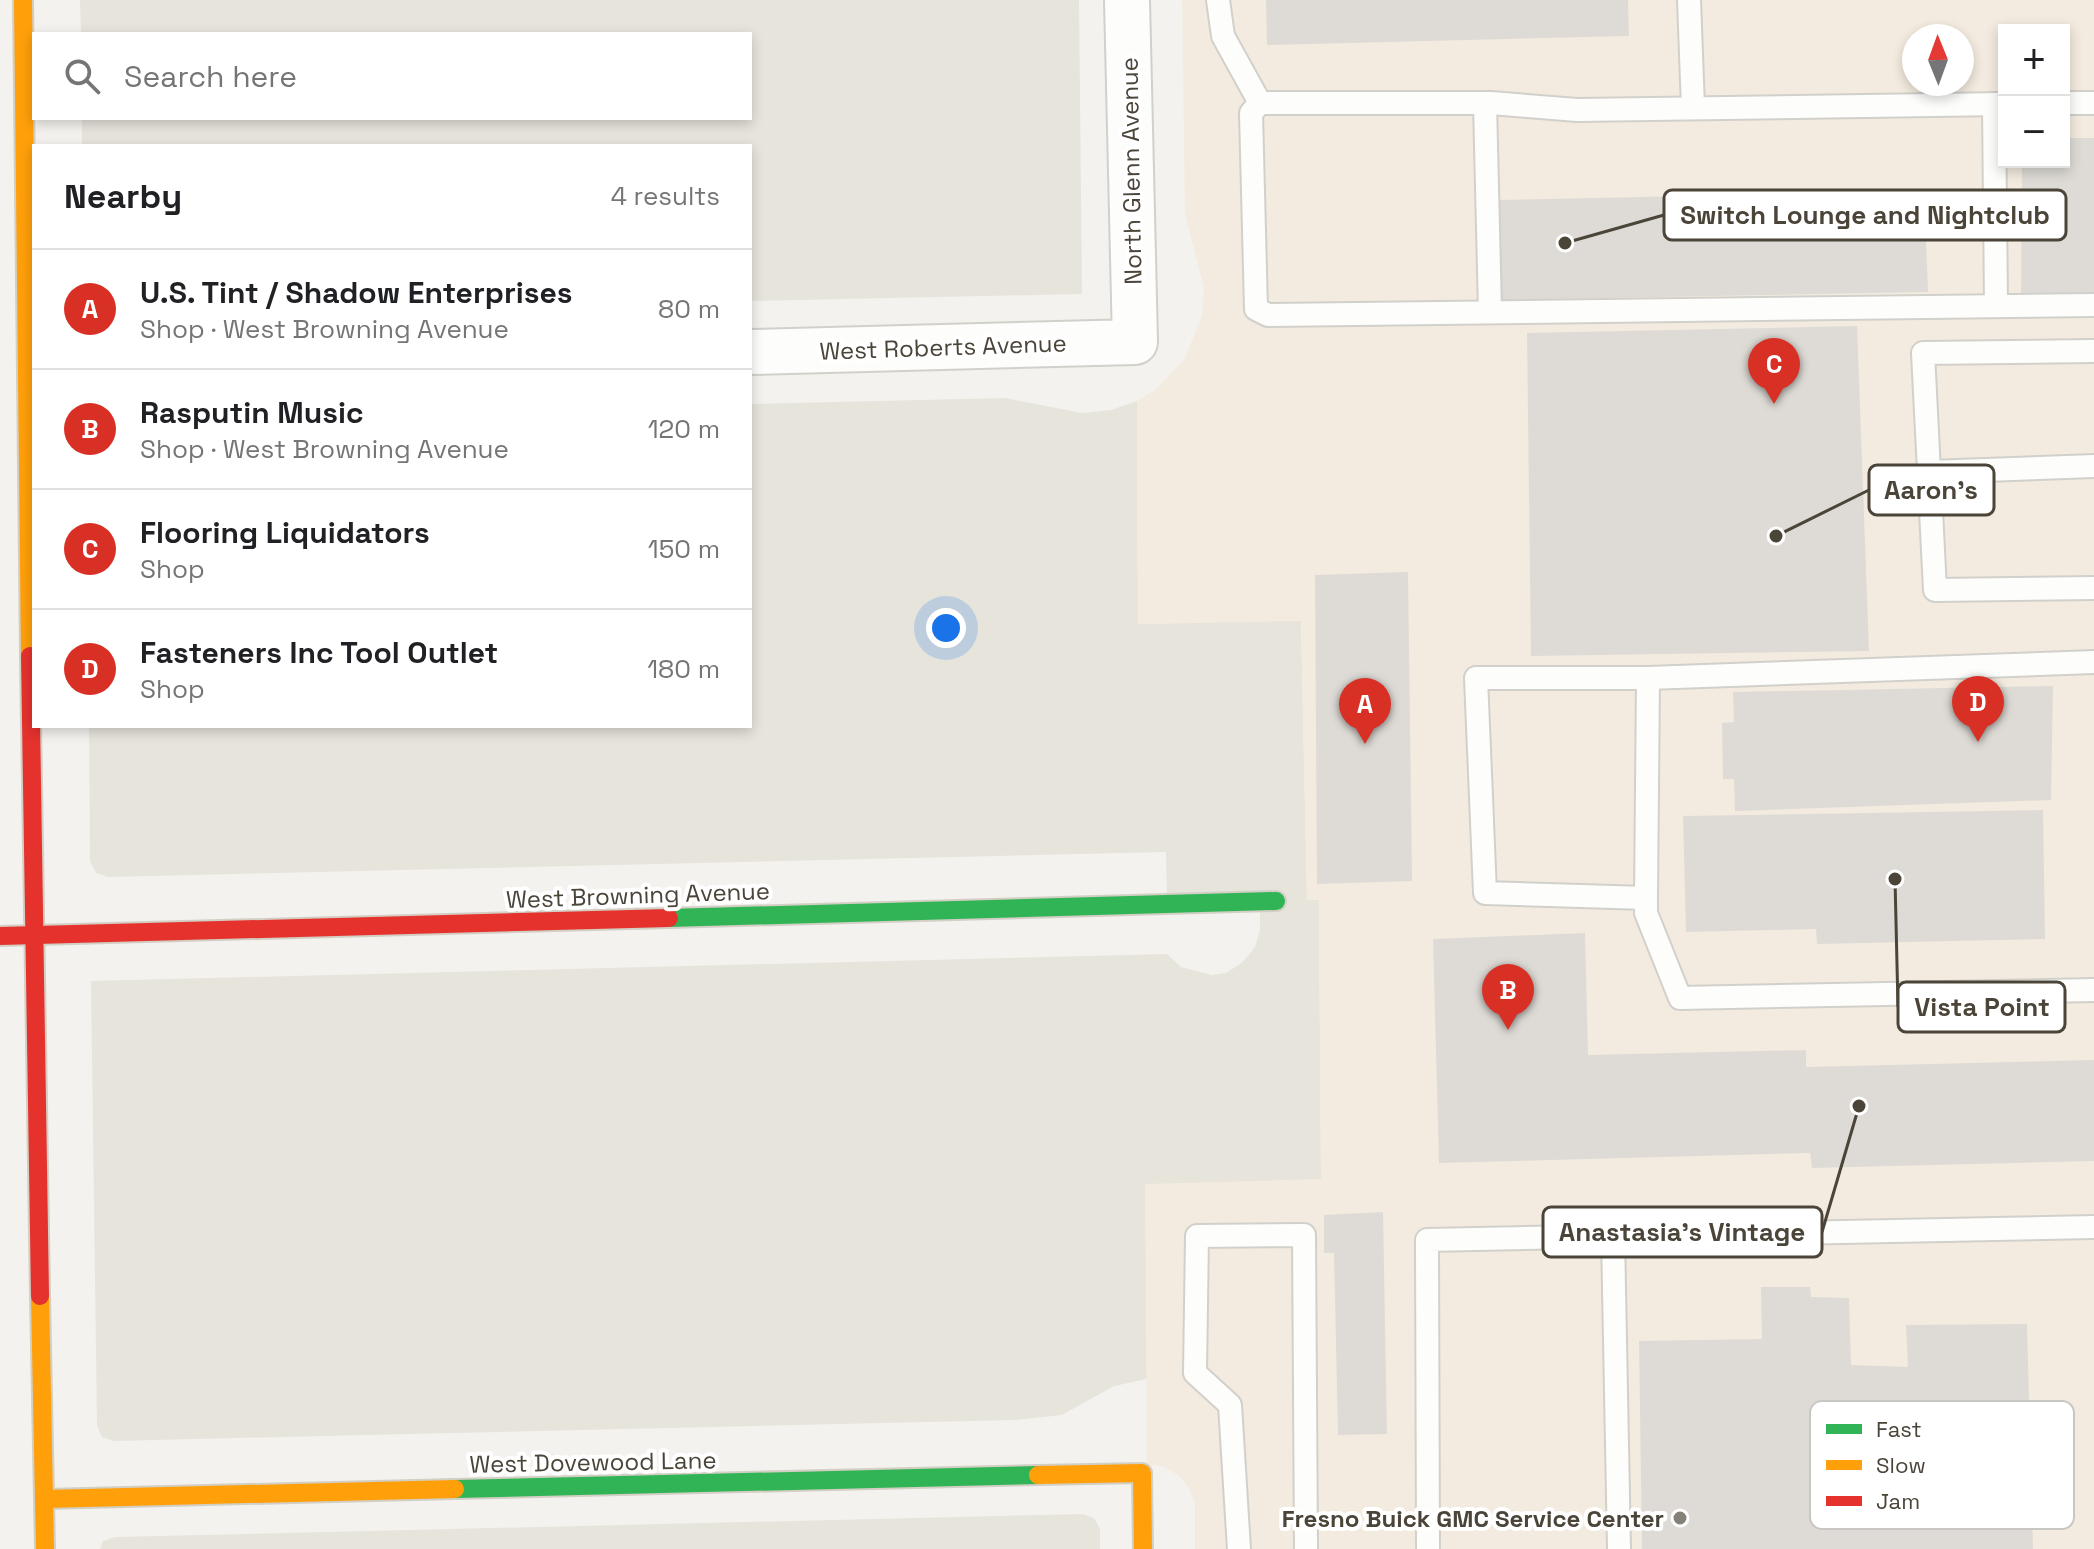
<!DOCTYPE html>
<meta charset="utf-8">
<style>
:root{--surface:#fff;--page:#f6f6f6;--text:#202124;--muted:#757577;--line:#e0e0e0;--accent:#d93025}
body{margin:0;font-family:"Space Grotesk",sans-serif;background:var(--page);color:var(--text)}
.controls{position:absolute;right:24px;top:24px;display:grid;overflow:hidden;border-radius:0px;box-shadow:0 4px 12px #0003}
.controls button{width:72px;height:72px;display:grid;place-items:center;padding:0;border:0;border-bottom:2px solid var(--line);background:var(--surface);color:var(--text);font:40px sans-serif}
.compass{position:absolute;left:1902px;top:24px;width:72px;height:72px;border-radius:50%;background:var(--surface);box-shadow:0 4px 12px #0003;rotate:359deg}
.you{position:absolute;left:946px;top:628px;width:28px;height:28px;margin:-20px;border:6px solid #fff;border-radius:50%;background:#1a73e8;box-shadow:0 0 0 12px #1a73e833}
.badge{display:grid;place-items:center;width:52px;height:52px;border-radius:50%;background:var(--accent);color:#fff;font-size:26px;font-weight:700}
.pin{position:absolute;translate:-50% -66px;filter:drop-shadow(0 2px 4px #0008)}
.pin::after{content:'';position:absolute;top:42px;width:28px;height:24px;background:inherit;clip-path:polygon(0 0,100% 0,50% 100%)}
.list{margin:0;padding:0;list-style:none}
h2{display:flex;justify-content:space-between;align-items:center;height:104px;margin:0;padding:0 32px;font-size:34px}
h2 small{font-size:26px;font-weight:400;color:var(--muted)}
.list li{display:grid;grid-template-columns:52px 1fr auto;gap:24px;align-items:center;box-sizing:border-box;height:120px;padding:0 32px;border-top:2px solid var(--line)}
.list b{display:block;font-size:30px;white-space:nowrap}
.list p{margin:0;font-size:26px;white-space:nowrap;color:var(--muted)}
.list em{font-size:26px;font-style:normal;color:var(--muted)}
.icon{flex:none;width:44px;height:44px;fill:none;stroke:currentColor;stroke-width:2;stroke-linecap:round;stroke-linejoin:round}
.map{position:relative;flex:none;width:2094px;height:1549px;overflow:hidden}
.search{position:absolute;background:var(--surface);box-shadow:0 4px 12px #0003;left:32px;top:32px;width:720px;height:88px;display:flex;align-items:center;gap:20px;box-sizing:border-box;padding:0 28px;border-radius:0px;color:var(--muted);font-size:30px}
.panel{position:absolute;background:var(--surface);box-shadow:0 4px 12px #0003;left:32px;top:144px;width:720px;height:584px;border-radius:0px}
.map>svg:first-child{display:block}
</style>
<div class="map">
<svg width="2094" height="1549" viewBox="0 0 2094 1549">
<rect width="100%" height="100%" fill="#f4f2ee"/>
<g fill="#e7e4dc">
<polygon points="80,0 1079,0 1082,294 750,301 750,146 82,146 82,118 750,118 750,34 81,34"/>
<polygon points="1005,398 1082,413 1111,410 1137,401 1138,624 1301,620 1307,900 1319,900 1321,1180 1147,1379 1114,1386 1062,1415 1016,1420 365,1435 114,1441 102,1437 97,1426 91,981 1167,954 1181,967 1212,975 1226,973 1243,962 1255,947 1260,930 1260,902 1167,903 1166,852 108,877 96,873 90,861 89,726 750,726 750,404"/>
<polygon points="1083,1514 1094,1518 1100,1529 1100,1549 100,1549 103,1541 115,1537"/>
</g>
<path fill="#f3ebdf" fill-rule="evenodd" d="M1182 0H2094V1549H1195V1504L1189 1488 1178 1475 1164 1467 1147 1464 1145 1184 1321 1179 1319 900H1307L1301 621 1138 624 1137 401 1155 390 1184 360 1202 316 1204 288 1185 214ZM2004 30H2064V162H2004ZM1914 36H1962V84H1914Z"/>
<g fill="#dedbd6">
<polygon points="1266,0 1628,0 1629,36 1267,45"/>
<polygon points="2064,138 2094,138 2094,299 2021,301 2022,162 2064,162"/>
<polygon points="1924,191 1928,292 1500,300 1497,200"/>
<polygon points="1857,326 1869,651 1531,656 1527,333"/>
<polygon points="1408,572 1412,881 1317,884 1315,575"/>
<polygon points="2053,686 2051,800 1735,811 1734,779 1723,779 1722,723 1734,722 1733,692"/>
<polygon points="2043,810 2045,939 1817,944 1816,929 1686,932 1683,816"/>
<polygon points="1585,933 1588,1055 1806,1050 1806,1067 2094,1060 2094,1161 1812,1168 1810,1153 1439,1163 1433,939"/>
<polygon points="1383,1212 1387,1434 1338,1435 1334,1253 1324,1253 1324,1215"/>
<polygon points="1761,1287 1810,1287 1811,1297 1849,1298 1851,1365 1908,1367 1906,1325 2027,1324 2033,1549 1642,1549 1639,1341 1762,1339"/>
</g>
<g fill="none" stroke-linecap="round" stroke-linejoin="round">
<g stroke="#d2d0cb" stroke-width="26">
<g id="lane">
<polyline points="1218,0 1223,36 1260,103"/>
<polyline points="1689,0 1693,108"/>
<polyline points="1485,103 1490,312"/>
<polyline points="2064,103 2094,103"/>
<polyline points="1994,104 1996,306"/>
<polyline points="2004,104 1577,110 1491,103 1260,103 1251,113 1256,309 1268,315 2094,305"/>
<polyline points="2094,351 1923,353 1935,590 2094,588"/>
<polyline points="1929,472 2094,466"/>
<polyline points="1648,678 2094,662"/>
<polyline points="1646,898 1485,893 1476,678 1648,678 1646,898 1646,913 1680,998 2094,990"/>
<polyline points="1613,1236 1619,1549"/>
<polyline points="1239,1549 1230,1405 1195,1373 1197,1236 1304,1235 1306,1549"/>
<polyline points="1428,1549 1427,1240 2094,1227"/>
</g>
</g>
<g stroke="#d2d0cb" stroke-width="48">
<polyline id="street" points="750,352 1135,342 1127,0"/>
</g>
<g stroke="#d3cfc5" stroke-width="22">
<g id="fast">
<polyline points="669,918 1276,901"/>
<polyline points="455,1489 1038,1475"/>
</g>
</g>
<g stroke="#d3cfc5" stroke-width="22">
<g id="slow">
<polyline points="23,0 30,656"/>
<polyline points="40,1296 45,1549"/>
<polyline points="1038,1475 1142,1473 1143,1549"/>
<polyline points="45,1499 455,1489"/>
</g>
</g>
<g stroke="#d3cfc5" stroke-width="22">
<g id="jam">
<polyline points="30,656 40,1296"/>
<polyline points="0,936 669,918"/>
</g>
</g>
<use href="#lane" stroke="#fdfdfc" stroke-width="22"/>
<use href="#street" stroke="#fdfdfc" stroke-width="44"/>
<use href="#fast" stroke="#30b455" stroke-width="18"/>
<use href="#slow" stroke="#ff9f0a" stroke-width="18"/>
<use href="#jam" stroke="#e5322d" stroke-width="18"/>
</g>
<circle fill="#868178" stroke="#fff" stroke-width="3" cx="1680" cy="1518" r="8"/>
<g text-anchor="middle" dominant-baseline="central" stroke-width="8" stroke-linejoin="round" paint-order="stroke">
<g font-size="24" fill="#4b4439" stroke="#fff">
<text transform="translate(1131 171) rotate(-91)">North Glenn Avenue</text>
<text transform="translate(943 347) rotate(-2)">West Roberts Avenue</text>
<text transform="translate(638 895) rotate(-2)">West Browning Avenue</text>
<text transform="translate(593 1462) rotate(-1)">West Dovewood Lane</text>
</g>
<g font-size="24" font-weight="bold" fill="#4b4439" stroke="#fff" text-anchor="end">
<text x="1664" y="1518">Fresno Buick GMC Service Center</text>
</g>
</g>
<rect x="1810" y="1401" width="264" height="128" rx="12" fill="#fff" stroke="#c9c7c4" stroke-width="2"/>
<rect x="1826" y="1424" width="36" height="10" fill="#30b455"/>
<rect x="1826" y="1460" width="36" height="10" fill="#ff9f0a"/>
<rect x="1826" y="1496" width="36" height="10" fill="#e5322d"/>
<g font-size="22" fill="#4b4439">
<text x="1876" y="1437">Fast</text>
<text x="1876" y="1473">Slow</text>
<text x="1876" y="1509">Jam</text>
</g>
<path fill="none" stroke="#4b4439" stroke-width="3" d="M1565 243L1664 215M1776 536L1869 490M1895 879L1898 1007M1859 1106L1822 1232"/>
<g fill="#4b4439" stroke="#fff" stroke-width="3">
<circle cx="1565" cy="243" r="8"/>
<circle cx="1776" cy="536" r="8"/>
<circle cx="1895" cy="879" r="8"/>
<circle cx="1859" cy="1106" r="8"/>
</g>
<g fill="#fff" stroke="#4b4439" stroke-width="3">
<rect x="1664" y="190" width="402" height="50" rx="8"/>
<rect x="1869" y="465" width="125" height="50" rx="8"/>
<rect x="1898" y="982" width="167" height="50" rx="8"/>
<rect x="1543" y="1207" width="279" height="50" rx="8"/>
</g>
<g font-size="26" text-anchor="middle" font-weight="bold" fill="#4b4439">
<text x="1865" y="224">Switch Lounge and Nightclub</text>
<text x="1931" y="499">Aaron's</text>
<text x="1982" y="1016">Vista Point</text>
<text x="1682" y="1241">Anastasia's Vintage</text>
</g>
</svg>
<div class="controls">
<button>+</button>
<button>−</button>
</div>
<svg class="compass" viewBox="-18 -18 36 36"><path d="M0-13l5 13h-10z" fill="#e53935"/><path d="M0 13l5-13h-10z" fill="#757577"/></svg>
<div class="you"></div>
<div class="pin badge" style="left:1365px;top:744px">A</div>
<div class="pin badge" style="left:1508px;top:1030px">B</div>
<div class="pin badge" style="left:1774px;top:404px">C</div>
<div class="pin badge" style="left:1978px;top:742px">D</div>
<div class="search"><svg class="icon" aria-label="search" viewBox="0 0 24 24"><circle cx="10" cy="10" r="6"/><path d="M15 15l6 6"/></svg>Search here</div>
<section class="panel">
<h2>Nearby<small>4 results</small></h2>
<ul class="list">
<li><span class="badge">A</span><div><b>U.S. Tint / Shadow Enterprises</b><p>Shop · West Browning Avenue</p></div><em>80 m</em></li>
<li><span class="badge">B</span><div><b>Rasputin Music</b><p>Shop · West Browning Avenue</p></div><em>120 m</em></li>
<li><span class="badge">C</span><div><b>Flooring Liquidators</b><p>Shop</p></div><em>150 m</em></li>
<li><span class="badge">D</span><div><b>Fasteners Inc Tool Outlet</b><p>Shop</p></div><em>180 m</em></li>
</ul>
</section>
</div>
